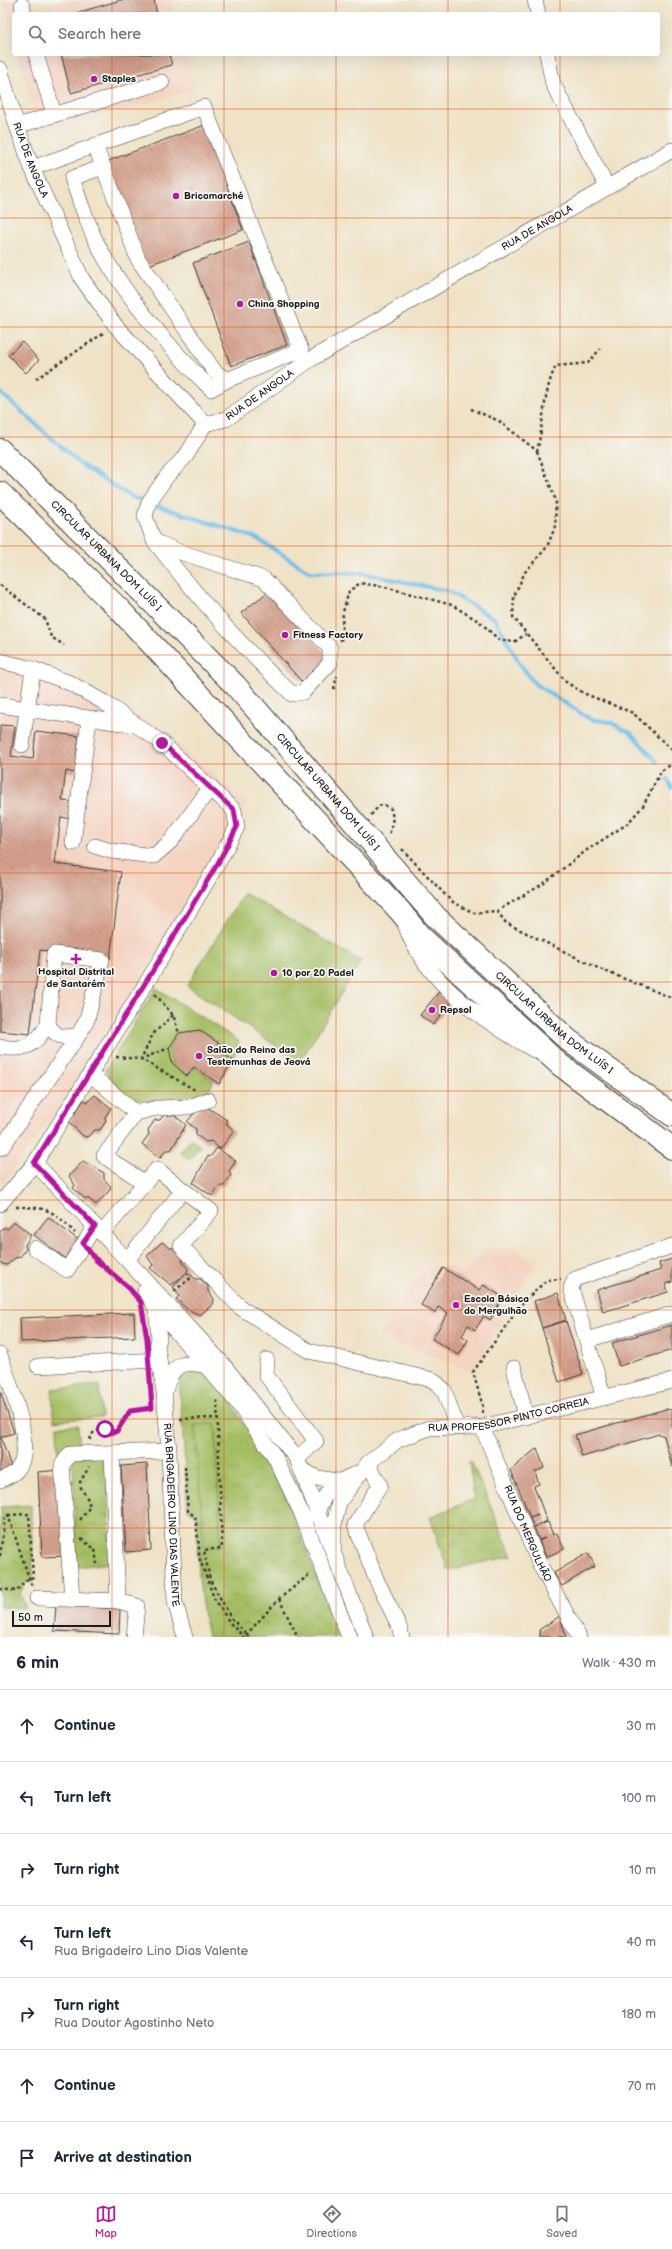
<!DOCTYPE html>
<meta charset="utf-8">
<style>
:root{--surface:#fff;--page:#f2f2f3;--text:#1f2937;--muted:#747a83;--line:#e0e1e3;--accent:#b5179e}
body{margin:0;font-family:"Balsamiq Sans",sans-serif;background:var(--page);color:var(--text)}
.scale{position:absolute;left:12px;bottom:10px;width:99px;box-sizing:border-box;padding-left:4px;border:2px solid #1c1c1c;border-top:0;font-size:11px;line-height:14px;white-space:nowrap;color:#1c1c1c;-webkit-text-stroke:3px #f6f6f2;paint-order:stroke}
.stop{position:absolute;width:12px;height:12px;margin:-9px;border:3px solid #b5179e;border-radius:50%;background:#fff}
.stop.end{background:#b5179e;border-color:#fff;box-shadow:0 1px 4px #0008}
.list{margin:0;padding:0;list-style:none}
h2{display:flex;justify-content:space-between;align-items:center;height:52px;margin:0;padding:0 16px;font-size:17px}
h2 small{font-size:13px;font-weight:400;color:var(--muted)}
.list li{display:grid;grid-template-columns:26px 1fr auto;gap:12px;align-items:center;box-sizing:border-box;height:72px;padding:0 16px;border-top:1px solid var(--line)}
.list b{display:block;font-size:15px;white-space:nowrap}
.list p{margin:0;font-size:13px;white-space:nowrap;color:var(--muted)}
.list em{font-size:13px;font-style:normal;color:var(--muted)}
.icon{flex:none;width:22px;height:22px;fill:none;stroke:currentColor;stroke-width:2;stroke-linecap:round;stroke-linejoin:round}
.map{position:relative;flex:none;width:672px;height:1637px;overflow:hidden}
.search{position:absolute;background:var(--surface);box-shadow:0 4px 16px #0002;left:12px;right:12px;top:12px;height:44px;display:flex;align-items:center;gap:10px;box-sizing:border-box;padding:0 14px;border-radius:4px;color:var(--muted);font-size:15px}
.sheet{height:556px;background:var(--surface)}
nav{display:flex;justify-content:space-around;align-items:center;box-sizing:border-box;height:56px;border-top:1px solid var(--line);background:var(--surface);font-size:11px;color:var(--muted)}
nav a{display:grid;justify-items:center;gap:2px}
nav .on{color:var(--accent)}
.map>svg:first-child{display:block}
</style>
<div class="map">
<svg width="672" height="1637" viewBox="0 0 672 1637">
<defs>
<pattern id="park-crowns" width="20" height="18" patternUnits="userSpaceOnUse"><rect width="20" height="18" fill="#a5be64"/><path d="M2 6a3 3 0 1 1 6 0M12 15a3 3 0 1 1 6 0" fill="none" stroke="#8da356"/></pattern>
<pattern id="building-back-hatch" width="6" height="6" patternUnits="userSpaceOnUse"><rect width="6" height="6" fill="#d6a18d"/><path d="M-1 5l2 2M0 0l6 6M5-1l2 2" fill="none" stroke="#ad8272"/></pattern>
</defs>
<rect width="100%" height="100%" fill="#f6f6f2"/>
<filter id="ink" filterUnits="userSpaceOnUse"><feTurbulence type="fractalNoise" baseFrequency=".025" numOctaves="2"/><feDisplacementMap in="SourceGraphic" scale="8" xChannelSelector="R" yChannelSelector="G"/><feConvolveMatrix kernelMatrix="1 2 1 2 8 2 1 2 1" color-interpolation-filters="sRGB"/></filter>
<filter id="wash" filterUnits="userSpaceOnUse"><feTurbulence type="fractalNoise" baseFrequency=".012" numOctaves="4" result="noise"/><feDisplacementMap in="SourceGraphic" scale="16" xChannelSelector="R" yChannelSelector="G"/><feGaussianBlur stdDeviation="0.9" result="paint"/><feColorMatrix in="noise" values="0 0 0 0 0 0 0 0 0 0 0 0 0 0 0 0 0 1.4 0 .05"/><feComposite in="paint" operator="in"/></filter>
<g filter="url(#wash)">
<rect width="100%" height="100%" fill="#efe2c6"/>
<g fill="#f4d3c1">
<polygon points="3,0 32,0 35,8 63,0 171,0 175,14 14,14 14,40"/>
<polygon points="18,54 186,54 196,89 40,133"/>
<polygon points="0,650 80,681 156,727 247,802 208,871 50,1119 0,1187"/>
<polygon points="489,1248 516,1249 536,1263 473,1372 380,1335 421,1271 449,1266 463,1274"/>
</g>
<g fill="url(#park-crowns)" stroke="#606d40">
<path d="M190 1370H201L217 1377 286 1497 339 1637H208C199 1597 197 1557 197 1516L188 1510 179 1379Z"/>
<polygon points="73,1456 107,1456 111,1563 76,1567"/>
<polygon points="469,1461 472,1463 512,1556 448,1570 430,1517 474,1499"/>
<polygon points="31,1505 33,1580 25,1583 20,1593 26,1608 0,1607 0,1507"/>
</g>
<g fill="#a5be64" stroke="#606d40">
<polygon points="244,893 361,961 300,1062 187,986"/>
<path d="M156 988 239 1041 233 1060 220 1052 223 1045 199 1030 179 1033 169 1048 172 1063 187 1076 194 1067 214 1081 205 1096C190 1100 153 1103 137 1100 125 1097 113 1080 105 1071Z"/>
<polygon points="191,1139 200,1146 189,1160 180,1152"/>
<polygon points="99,1385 102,1417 54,1421 52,1389"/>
<polygon points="215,1424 221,1546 204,1547 195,1425"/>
<polygon points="78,1425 80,1451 58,1453 57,1426"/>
</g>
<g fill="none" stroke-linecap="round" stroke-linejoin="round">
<g stroke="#70bdea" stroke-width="4">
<polyline points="0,392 80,464 131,497 256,538 310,572 362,573 448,591 495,619 520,664 535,684 590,719 610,722 631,733 657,762"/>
<polyline points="667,779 672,788"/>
</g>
</g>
<g id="blocks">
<g fill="url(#building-back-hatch)">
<polygon points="121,0 154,0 157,14 73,14"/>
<polygon points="61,54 169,54 172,65 71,93"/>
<polygon points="205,125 243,230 146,266 108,161"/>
<polygon points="249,242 287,345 231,366 193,263"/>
<polygon points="22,342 39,360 26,373 8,355"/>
<polygon points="269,591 329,657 302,682 241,613"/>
<polygon points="0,725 15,726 11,756 33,759 36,731 79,736 75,773 66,771 62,801 73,802 71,819 61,817 55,864 121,872 110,959 40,950 30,1034 0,1031"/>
<polygon points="446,983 458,994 433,1025 420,1015"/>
<polygon points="199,1030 223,1046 220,1052 233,1060 219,1084 194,1067 187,1076 172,1063 169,1048 179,1033"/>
<polygon points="95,1095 111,1108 105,1117 106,1121 100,1130 95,1130 87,1137 83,1136 69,1122 84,1100 87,1102"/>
<polygon points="202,1104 227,1120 227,1124 234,1131 220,1149 211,1141 206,1142 196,1135 196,1129 187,1122"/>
<polygon points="168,1110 186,1125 171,1150 166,1150 160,1158 142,1144 149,1134 148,1130 155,1120 160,1120"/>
<polygon points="217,1148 236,1161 229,1171 231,1175 224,1186 219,1186 212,1196 193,1183 207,1157 211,1156"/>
<polygon points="83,1161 104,1173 104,1179 111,1187 109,1191 97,1204 95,1204 89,1199 84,1198 73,1188 75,1185 69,1176"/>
<polygon points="48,1217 80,1241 66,1259 34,1235"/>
<polygon points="15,1222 31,1235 25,1245 26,1249 20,1257 15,1258 7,1265 3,1264 0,1261 0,1232 4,1227 7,1229"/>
<polygon points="162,1242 170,1248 174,1248 183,1255 182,1261 188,1269 186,1274 188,1273 196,1279 200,1279 208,1286 208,1291 214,1299 213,1304 200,1315 187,1309 176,1299 179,1296 173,1287 185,1274 171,1285 150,1268 153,1265 147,1256"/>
<polygon points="672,1259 672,1282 666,1284 668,1292 603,1312 597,1290 661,1270 659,1263"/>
<polygon points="443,1268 479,1290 483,1285 503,1297 490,1320 484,1316 475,1330 468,1325 462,1336 468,1340 459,1355 432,1339 448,1313 438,1307 435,1313 421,1305"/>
<polygon points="558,1293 566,1320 542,1328 534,1301"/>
<polygon points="134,1313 135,1337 21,1342 20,1318"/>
<polygon points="566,1321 583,1374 559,1382 542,1328"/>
<polygon points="672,1325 672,1350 619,1366 612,1343"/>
<polygon points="0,1390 14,1433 1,1437 12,1470 0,1474"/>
<polygon points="666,1409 672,1410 672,1467 664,1436 659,1434 582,1457 575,1435"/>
<polygon points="537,1448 544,1468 535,1472 539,1484 534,1486 547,1521 534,1527 530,1518 538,1514 530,1517 511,1470"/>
<polygon points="147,1464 151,1550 126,1552 121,1466"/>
<polygon points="61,1470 66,1556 42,1557 38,1472"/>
<polygon points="548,1522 553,1535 557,1533 564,1549 546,1557 539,1541 545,1538 539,1540 534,1527"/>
<polygon points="588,1553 595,1566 562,1586 554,1573"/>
<polygon points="56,1605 120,1609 119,1634 54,1631"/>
<polygon points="560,1616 566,1637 540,1637 539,1630"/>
</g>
</g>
</g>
<g filter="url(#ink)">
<use href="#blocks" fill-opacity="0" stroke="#3c3a36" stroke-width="1"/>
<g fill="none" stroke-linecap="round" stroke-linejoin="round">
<g stroke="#3c3a36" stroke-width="16">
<g id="minor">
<polyline points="535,0 538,14"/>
<polyline points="22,5 24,14"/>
<polyline points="36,54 54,114"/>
<polyline points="547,54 553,84 607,187"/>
<path id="s1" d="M0 69 17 126 32 168 82 279 115 325 205 424"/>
<polyline points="17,126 162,82"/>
<path d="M103 167 72 178C78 197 85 216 93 235 116 286 171 350 211 389L227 380"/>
<polyline points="32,168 204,107 301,350 227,380 215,372 138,259 95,145"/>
<path id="s2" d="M205 424 226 419 311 359 672 150"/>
<path d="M154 541C196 596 242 647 292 694L303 692 330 663V648L264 579 180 552 154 541 145 516 149 502 167 476 186 456 205 424"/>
<polyline points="0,661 33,669"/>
<polyline points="0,705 135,725"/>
<polyline points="73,843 89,720"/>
<polyline points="95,846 111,851 154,856 171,841 211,787"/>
<path d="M406 927C427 985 483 1020 534 1050"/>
<path d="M0 1047C26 1051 35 1046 48 1024"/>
<polyline points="90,1074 136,1113 104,1156 145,1183"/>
<polyline points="136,1113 157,1108 189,1107 208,1100"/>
<path d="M0 1148 2 1147 76 1039 87 1020 102 960 54 954 48 1024C55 1037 64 1039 78 1035"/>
<polyline points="35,1163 127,1260 222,1363 297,1459 366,1637"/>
<polyline points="183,1190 211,1211 181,1246 241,1308 309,1351 433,1380 444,1390 457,1428"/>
<polyline points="0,1204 35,1163 153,972 218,863 237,827 234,810 162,743 105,703 70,683 33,669 22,745"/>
<polyline points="102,1233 157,1169 183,1190 127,1260"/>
<polyline points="35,1248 67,1270 95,1226"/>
<polyline points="145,1291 156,1308 237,1402 275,1457 301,1512 349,1637"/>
<path id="s3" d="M156 1308 159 1339 157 1346 164 1392 169 1451 175 1602 185 1637"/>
<polyline points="587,1340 672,1314"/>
<path d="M0 1355C8 1381 38 1449 16 1471 12 1475 5 1478 0 1480"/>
<polyline points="267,1360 266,1375 316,1441 297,1459"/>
<polyline points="38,1366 159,1360"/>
<polyline points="514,1368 526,1417"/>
<path d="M165 1391C172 1364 181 1360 208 1366"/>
<polyline points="604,1398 571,1288 575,1279 672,1246"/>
<path id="s4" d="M482 1427 539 1563 579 1637"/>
<polyline points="112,1453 118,1601"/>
<polyline points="368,1463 380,1485 355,1525 377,1581 399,1626 402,1637"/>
<polyline points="301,1469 317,1478 337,1481"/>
<path d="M316 1515C326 1490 332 1483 358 1473"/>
<path id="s5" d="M334 1546V1525L339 1502 368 1463 398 1440 429 1428 482 1427 672 1381"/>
<polyline points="37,1598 118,1601 137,1606 134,1637"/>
<polyline points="72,1598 62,1465 70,1454 169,1451"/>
</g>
</g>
<g stroke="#3c3a36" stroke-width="24">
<g id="highway">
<path id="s6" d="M0 450 235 685 436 917 568 1040 672 1115"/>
<polyline points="0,493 120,610 400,911 420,936 559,1064 672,1148"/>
</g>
</g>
<g stroke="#3c3a36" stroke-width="2.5" stroke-dasharray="3 3" stroke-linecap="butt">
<polyline points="36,379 105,332"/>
<path d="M471 409 499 421 537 451C544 423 543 391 556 366L588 363 600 349"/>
<polyline points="537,451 556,501 555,527 547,547 525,572 514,596 513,617 566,682 583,693 633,713 672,750"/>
<polyline points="0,585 45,619 51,637 64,645"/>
<polyline points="341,641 343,612 349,591 360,583 385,587 452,605 480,622 499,640 514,642 526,634"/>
<polyline points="334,689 337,676"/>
<polyline points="371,815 378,807 383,804 391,809 393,818 389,836"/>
<polyline points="402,849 451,901 474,913 497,911 543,884 587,850 627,824 643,806 661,771 672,764"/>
<polyline points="497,911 506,923 600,969 672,998"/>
<polyline points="155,994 173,1015 179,1033"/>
<polyline points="173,1015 153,1034 141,1059 195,1090"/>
<polyline points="116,1057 141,1059 169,1048"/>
<path d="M16 1207C48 1207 53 1210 75 1233"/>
<polyline points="92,1254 131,1290"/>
<polyline points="174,1291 192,1277"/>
<polyline points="217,1400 222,1548 204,1550 210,1580 232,1619 249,1637"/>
<polyline points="482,1413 483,1407 473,1372 523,1302 547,1280 561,1279"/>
<polyline points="180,1419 217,1418"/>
<path d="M90 1440C91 1432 97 1430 105 1429L110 1433 117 1431 130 1411 152 1408"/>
<polyline points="185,1467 188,1512 195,1516 199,1545 199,1557 214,1598 230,1623 244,1637"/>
<polyline points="80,1520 89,1508 89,1501 81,1488 80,1482 89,1467"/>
<polyline points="81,1539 95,1549 97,1564"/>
<polyline points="0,1556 5,1517 8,1515 32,1587"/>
<polyline points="0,1589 17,1591 25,1581 33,1577 29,1514 8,1515"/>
<polyline points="279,1599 298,1637"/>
<polyline points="246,1635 279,1599 310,1574"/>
</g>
<use href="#minor" stroke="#fff" stroke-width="15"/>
<use href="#highway" stroke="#fff" stroke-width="22"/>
</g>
</g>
<g fill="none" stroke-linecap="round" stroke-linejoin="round" filter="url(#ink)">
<polyline stroke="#b5179e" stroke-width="5" points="105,1429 110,1433 117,1431 130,1411 152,1408 147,1339 141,1302 128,1287 96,1260 83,1243 95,1226 34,1163 152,972 218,863 237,827 234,810 162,743"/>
</g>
<path fill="none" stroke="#de560d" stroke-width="1" stroke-opacity="0.55" d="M112 0V14M224 0V14M336 0V14M448 0V14M560 0V14M112 54V1637M224 54V1637M336 54V1637M448 54V1637M560 54V1637M0 109H672M0 218H672M0 327H672M0 437H672M0 546H672M0 655H672M0 764H672M0 873H672M0 982H672M0 1091H672M0 1200H672M0 1310H672M0 1419H672M0 1528H672"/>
<g fill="#b5179e" stroke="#f6f6f2" stroke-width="1.5">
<circle cx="94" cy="79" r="4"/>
<circle cx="176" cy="196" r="4"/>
<circle cx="240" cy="304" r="4"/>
<circle cx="285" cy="635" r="4"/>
<path d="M74 953h4v4h4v4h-4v4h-4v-4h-4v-4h4z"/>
<circle cx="274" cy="973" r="4"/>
<circle cx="432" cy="1010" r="4"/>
<circle cx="199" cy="1056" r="4"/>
<circle cx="456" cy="1305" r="4"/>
</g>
<g text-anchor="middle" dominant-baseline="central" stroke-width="3.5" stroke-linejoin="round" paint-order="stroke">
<g font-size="10" font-weight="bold" fill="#1c1c1c" stroke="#f6f6f2" text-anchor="start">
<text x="102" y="79">Staples</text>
<text x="184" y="196">Bricomarché</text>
<text x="248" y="304">China Shopping</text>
<text x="293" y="635">Fitness Factory</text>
<text x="76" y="972" text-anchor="middle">Hospital Distrital<tspan x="76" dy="12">de Santarém</tspan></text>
<text x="282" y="973">10 por 20 Padel</text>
<text x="440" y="1010">Repsol</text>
<text x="207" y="1050">Salão do Reino das<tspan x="207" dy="12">Testemunhas de Jeová</tspan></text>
<text x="464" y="1299">Escola Básica<tspan x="464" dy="12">do Mergulhão</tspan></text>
</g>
<g font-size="10" fill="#1c1c1c" stroke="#f6f6f2">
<text stroke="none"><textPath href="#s1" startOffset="96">RUA DE ANGOLA</textPath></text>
<text stroke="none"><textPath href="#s2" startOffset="387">RUA DE ANGOLA</textPath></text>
<text stroke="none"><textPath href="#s2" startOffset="63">RUA DE ANGOLA</textPath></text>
<text stroke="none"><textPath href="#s6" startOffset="150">CIRCULAR URBANA DOM LUÍS I</textPath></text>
<text stroke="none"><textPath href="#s6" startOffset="474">CIRCULAR URBANA DOM LUÍS I</textPath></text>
<text stroke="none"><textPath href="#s6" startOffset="798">CIRCULAR URBANA DOM LUÍS I</textPath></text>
<text stroke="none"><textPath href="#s5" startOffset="245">RUA PROFESSOR PINTO CORREIA</textPath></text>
<text stroke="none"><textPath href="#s3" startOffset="208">RUA BRIGADEIRO LINO DIAS VALENTE</textPath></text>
<text stroke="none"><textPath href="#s4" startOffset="116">RUA DO MERGULHÃO</textPath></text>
</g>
</g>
</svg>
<div class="scale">50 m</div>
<div class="stop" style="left:105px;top:1429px"></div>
<div class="stop end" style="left:162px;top:743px"></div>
<div class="search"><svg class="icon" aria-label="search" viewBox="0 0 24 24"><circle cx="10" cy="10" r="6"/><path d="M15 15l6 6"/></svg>Search here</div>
</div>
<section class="sheet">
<h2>6 min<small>Walk · 430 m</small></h2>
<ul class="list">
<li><svg class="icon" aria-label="ahead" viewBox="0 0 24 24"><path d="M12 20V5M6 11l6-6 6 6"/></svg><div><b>Continue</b></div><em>30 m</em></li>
<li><svg class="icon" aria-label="left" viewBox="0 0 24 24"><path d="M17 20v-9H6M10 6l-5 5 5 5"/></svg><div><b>Turn left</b></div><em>100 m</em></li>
<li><svg class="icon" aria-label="right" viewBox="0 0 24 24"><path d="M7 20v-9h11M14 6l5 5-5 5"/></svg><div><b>Turn right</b></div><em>10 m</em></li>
<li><svg class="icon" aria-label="left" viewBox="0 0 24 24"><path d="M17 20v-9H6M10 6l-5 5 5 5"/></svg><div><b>Turn left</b><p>Rua Brigadeiro Lino Dias Valente</p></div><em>40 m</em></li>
<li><svg class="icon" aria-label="right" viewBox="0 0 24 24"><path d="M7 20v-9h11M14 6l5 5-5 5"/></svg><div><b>Turn right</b><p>Rua Doutor Agostinho Neto</p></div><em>180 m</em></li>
<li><svg class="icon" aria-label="ahead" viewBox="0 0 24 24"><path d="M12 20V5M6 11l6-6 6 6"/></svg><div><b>Continue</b></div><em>70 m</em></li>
<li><svg class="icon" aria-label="arrive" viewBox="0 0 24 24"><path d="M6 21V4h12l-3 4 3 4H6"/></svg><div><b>Arrive at destination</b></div></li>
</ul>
</section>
<nav>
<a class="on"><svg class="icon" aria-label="map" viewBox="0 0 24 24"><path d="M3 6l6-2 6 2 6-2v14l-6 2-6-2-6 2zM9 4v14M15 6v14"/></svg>Map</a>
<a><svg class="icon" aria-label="directions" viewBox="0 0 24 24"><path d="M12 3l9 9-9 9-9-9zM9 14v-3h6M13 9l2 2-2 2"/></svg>Directions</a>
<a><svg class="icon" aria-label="saved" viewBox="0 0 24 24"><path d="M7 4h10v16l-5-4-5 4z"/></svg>Saved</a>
</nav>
